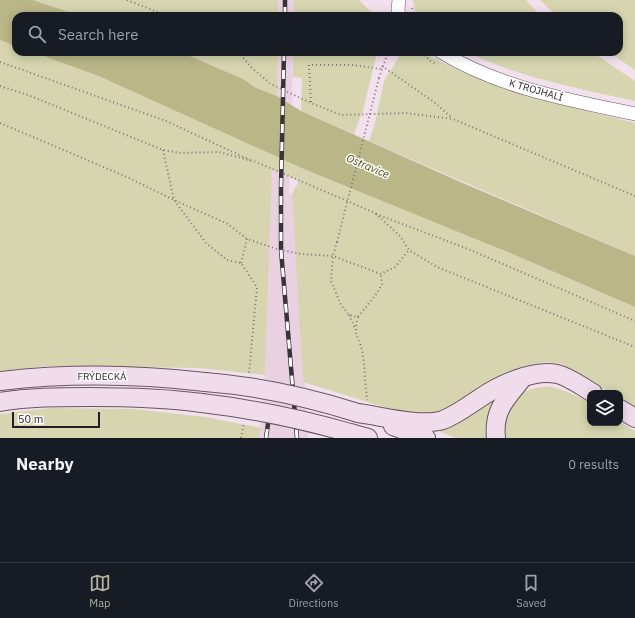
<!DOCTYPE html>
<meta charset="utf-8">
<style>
:root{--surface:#171b24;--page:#20242c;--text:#f1f3f6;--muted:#9ea1a6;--line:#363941;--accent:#b2b29d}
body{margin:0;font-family:"IBM Plex Sans",sans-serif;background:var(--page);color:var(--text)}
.controls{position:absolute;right:12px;bottom:12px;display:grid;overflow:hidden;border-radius:8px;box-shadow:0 2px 10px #0003}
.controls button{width:36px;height:36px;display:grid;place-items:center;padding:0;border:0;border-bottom:1px solid var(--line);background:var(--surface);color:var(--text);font:20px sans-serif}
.scale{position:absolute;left:12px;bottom:10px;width:88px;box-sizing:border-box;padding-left:4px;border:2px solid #231c21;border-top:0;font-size:11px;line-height:14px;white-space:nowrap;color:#231c21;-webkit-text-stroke:3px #fff;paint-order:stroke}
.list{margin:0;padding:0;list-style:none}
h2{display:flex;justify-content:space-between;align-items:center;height:52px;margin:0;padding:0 16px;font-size:17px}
h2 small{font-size:13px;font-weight:400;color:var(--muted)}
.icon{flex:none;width:22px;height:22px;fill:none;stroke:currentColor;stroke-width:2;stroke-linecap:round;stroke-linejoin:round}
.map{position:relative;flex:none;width:635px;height:438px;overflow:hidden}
.search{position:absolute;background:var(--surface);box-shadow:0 2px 10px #0003;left:12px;right:12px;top:12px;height:44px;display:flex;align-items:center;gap:10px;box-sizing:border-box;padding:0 14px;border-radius:12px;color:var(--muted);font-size:15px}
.sheet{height:124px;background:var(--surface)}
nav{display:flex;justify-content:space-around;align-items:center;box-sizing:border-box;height:56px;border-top:1px solid var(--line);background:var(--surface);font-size:11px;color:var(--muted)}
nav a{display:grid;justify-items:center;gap:2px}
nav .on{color:var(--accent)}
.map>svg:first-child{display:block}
</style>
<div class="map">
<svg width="635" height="438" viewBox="0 0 635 438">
<rect width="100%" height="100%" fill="#f2e0ec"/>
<g fill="#e9d1e2">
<rect x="278" y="0" width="16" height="16"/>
<polygon points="278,52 293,52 289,193 292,194 308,438 259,438 265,375 273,127 277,96"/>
</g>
<g fill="#d6d5af">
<polygon points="33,0 278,0 278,16 81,16"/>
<polygon points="294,0 359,0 373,14 373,16 294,16"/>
<polygon points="413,0 526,0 541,16 417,16 415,11"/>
<polygon points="540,0 635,0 635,70 609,52 619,52 619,16 557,16"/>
<polygon points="0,40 16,46 16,52 33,52 101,77 635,307 635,406 620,397 620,393 612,393 562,364 545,362 524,366 488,383 456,407 429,417 400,412 303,382 292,194 299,181 272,169 265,375 198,368 45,366 0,371"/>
<polygon points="181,52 278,52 277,96 254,87 245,80"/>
<polygon points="293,52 375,52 376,57 363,110 354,134 301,111 302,78 293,77"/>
<polygon points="402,52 420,52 468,74 544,100 635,123 635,256 369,141 374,127 384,81"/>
<path d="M467 52H592L635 81V101C578 88 520 78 467 52Z"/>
<polygon points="548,386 568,392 590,403 590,423 620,423 620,422 635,431 635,438 504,438 503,429 505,414 519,394 531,389"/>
<polygon points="492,402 485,428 487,438 456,438 440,432 440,430 465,419"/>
<polygon points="51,408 133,409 206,417 261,428 259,438 0,438 0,414"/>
</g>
<g fill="#b9b788">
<polygon points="0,0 33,0 81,16 16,16 16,46 0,40"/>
<polygon points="33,52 181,52 245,80 254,87 277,96 301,111 465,184 635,256 635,307 510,253 304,169 101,77"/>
</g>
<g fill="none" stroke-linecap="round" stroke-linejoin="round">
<g stroke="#665761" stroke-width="14">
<g id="street">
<polyline points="399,0 398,9 399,16"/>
<path d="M441 52C500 88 569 100 635 114"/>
</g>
</g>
<g stroke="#665761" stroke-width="20">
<g id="secondary">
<path d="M0 381C68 373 136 374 205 382"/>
<path d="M0 402C29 397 59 397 89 397 127 397 165 398 202 403"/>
<polyline points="620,409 635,418"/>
<path d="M358 413C381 416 420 427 443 420 456 415 468 406 480 398 499 385 533 369 557 374 570 377 582 387 593 393"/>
<polyline points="393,426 426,438"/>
<polyline points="350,433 368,438"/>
<path d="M496 438C493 410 506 399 522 379"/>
</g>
</g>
<g stroke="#80747d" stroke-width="2" stroke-dasharray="1 3" stroke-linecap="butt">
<polyline points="127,0 168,16"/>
<polyline points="412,8 414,16"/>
<polyline points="238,52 253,69 271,84 311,103 341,115 406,113 453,119 635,196"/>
<polyline points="398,52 400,52"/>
<polyline points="422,52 429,60 436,64"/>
<polyline points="0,62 166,121 250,160"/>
<polyline points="382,66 434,102 452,118"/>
<polyline points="379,78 388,52"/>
<polyline points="0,86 28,95 163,150 181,153 219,152 256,162 375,213 400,236 409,250 437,267 635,347"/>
<polyline points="311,102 309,65 353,65 381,69"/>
<polyline points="0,123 127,177 174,200 228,224 247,239 280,250 302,254 333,256 381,274 395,267 409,250"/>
<polyline points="163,150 174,200 206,243 227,260 241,263 257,287 249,373"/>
<polyline points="376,214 468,249 635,321"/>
<polyline points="337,242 333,256 331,281 341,305 349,315 358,317 377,293 382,284 381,274"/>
<polyline points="241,263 247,239"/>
<polyline points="349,315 355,328"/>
<path d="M358 317C353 336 358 334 362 350 365 366 365 384 367 400"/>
<polyline points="241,438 244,423"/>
</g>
<use href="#street" stroke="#fff" stroke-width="13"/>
<use href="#secondary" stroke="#f1dceb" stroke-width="18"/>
<g stroke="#3c3339" stroke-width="4.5">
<g id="rail">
<polyline points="285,16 285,0"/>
<polyline points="284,52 281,186 281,250 297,438"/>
<polyline points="266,438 269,417"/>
</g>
</g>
<use href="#rail" stroke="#fff" stroke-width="3" stroke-dasharray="9" stroke-linecap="butt"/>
<g stroke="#665761" stroke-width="20" stroke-linecap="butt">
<g id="secondary-bridge">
<path d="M205 382C257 386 308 397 358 413"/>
<path d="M202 403C253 409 301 419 350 433"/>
</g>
</g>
<polyline stroke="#80747d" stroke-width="2" stroke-dasharray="1 3" stroke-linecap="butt" points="337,242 379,78"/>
<use href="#secondary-bridge" stroke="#f1dceb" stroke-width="18"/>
</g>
<g text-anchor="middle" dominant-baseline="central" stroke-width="3" stroke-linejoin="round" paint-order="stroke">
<g font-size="10" fill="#231c21" stroke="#fff">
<text transform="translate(536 90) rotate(16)">K TROJHALÍ</text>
<text x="102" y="376">FRÝDECKÁ</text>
</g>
<g font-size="11" font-style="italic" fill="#464309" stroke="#fff">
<text transform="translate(368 166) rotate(23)">Ostravice</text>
</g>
</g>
</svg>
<div class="controls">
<button><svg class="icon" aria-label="layers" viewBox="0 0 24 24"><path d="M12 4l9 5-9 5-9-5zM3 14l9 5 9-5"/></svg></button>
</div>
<div class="scale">50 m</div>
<div class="search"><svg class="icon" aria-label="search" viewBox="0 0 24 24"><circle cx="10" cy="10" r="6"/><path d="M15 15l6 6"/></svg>Search here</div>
</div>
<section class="sheet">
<h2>Nearby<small>0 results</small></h2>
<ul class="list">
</ul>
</section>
<nav>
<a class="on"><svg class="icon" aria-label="map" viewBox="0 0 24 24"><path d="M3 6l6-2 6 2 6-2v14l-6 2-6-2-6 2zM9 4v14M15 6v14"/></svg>Map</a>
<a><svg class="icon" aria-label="directions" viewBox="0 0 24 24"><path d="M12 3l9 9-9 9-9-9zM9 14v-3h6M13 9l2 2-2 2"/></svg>Directions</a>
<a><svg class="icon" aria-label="saved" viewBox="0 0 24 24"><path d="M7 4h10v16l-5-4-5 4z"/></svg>Saved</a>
</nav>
